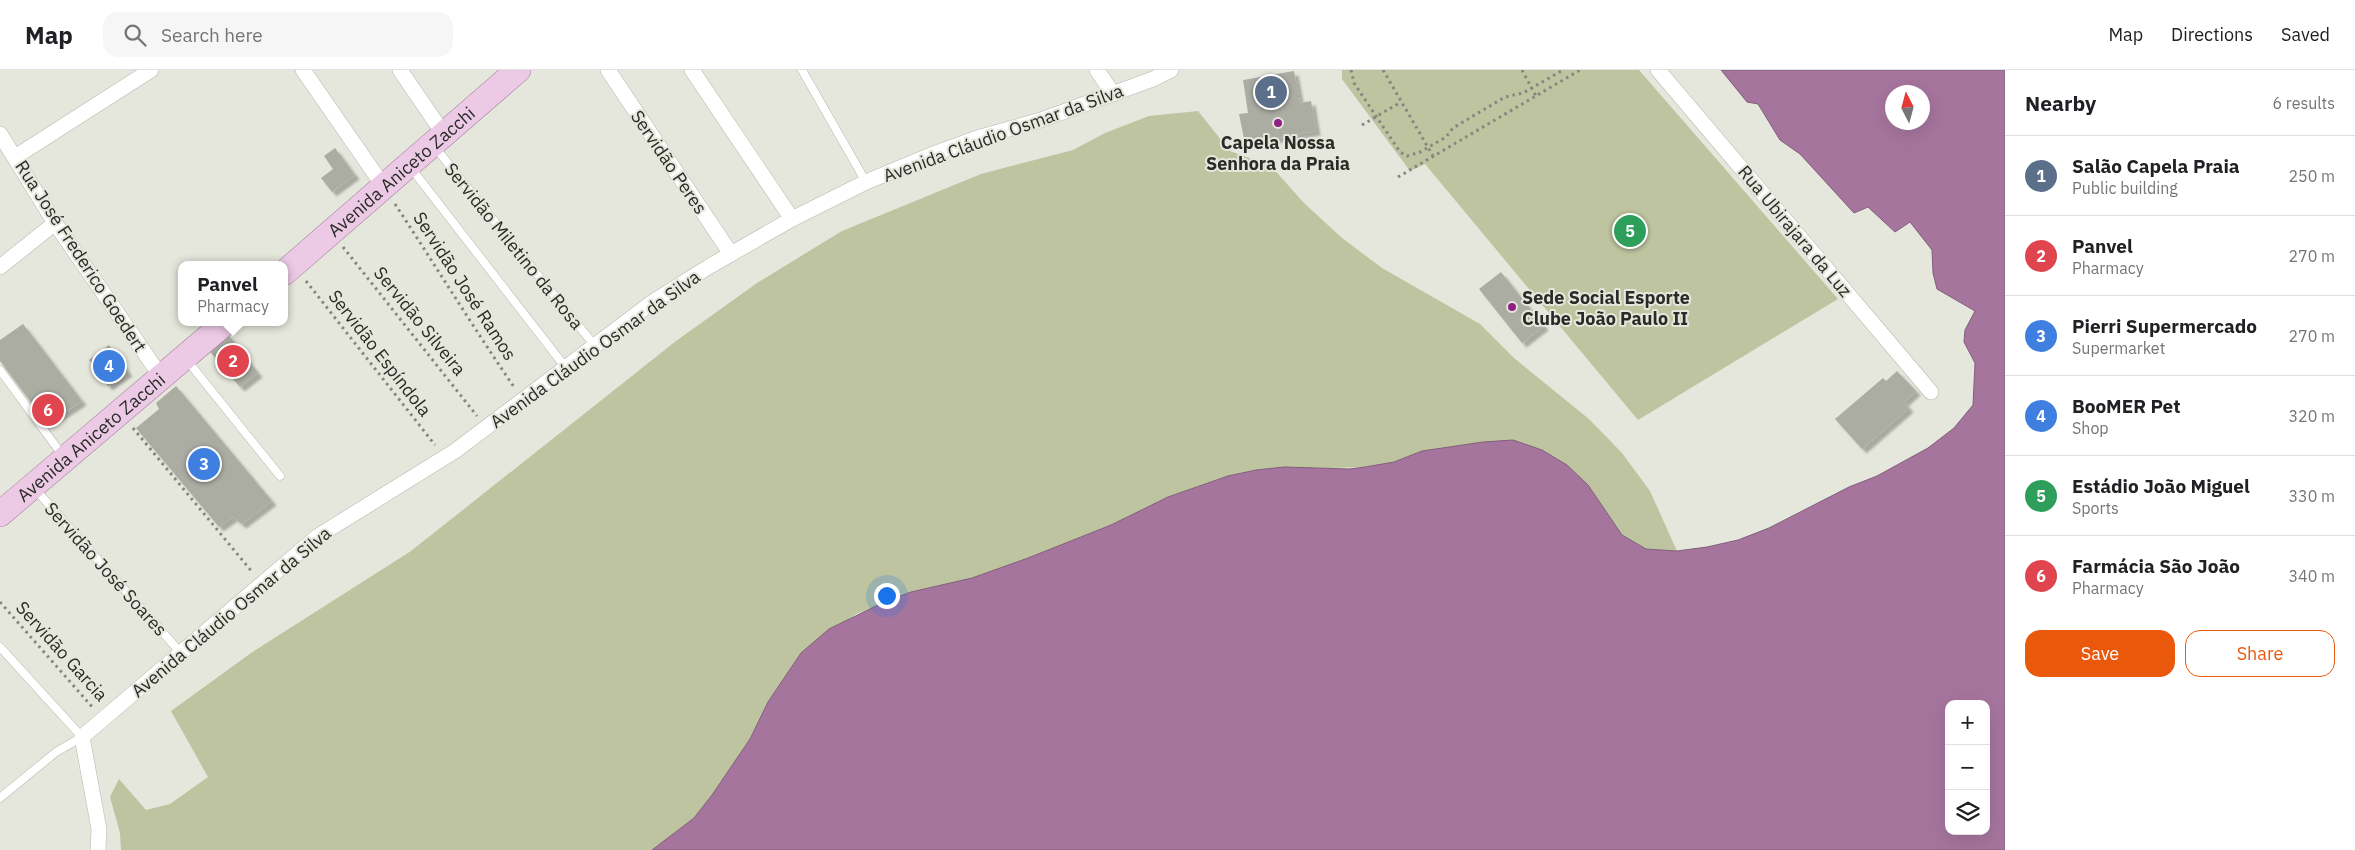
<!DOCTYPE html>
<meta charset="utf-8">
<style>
:root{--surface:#fff;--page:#f6f6f6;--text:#202124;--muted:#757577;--line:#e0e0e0;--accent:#ea580c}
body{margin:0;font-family:"IBM Plex Sans",sans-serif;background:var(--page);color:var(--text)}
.controls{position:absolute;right:15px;bottom:15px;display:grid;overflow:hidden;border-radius:10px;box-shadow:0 5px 20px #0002}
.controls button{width:45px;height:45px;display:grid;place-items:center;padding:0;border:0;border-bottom:1px solid var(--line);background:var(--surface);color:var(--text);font:25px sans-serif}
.compass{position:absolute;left:1885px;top:15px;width:45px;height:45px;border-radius:50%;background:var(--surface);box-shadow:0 5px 20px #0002;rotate:354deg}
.you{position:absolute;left:886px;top:525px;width:18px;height:18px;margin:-12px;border:4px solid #fff;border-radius:50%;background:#1a73e8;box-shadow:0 0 0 8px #1a73e833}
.badge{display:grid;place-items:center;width:32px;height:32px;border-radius:50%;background:var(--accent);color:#fff;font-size:16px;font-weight:700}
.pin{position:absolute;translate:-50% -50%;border:2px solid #fff;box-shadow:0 1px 5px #0006}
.popup{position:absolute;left:178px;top:191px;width:110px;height:65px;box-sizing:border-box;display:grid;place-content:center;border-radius:10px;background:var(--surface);filter:drop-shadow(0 1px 4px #0005);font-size:16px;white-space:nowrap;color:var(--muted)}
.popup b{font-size:19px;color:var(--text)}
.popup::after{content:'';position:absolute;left:50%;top:100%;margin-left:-10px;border:10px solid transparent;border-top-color:var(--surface)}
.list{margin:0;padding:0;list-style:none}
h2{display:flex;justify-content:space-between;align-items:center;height:65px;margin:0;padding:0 20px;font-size:21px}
h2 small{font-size:16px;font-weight:400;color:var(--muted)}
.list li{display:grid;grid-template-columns:32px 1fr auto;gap:15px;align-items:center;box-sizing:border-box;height:80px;padding:0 20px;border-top:1px solid var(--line)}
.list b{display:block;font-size:19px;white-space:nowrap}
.list p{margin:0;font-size:16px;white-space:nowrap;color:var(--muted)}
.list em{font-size:16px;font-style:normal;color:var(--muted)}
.actions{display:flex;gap:10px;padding:15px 20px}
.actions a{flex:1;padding:11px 0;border:1px solid var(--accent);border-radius:15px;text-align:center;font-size:18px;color:var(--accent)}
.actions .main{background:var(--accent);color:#fff}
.icon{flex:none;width:28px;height:28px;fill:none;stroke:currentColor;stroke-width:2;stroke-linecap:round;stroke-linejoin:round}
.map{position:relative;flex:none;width:2005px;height:780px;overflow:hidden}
header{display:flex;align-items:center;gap:30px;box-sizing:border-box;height:70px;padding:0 25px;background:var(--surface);border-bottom:1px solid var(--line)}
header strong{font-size:24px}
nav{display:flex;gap:28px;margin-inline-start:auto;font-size:18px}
.search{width:350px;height:45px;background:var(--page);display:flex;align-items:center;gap:12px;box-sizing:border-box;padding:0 18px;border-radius:15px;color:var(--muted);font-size:19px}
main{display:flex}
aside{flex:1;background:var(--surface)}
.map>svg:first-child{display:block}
</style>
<header>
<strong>Map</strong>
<div class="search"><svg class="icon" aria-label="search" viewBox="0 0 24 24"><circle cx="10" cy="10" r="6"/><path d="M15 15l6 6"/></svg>Search here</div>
<nav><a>Map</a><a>Directions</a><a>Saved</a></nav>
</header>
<main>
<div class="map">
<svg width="2005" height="780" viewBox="0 0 2005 780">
<defs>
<filter id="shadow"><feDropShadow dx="4.5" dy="4.5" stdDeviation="1" flood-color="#0004"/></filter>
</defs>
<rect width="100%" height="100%" fill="#e5e7dc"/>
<g fill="#bdc49f">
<polygon points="1342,0 1639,0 1838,229 1638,350 1425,94 1410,101 1342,9"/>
<polygon points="1198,41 1230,81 1271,96 1304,133 1342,168 1382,198 1480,254 1514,288 1589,349 1622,383 1650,421 1677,481 1646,479 1622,465 1588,415 1483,372 1422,381 1394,392 1365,397 1256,400 1228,406 1168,427 1111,455 1028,488 972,508 911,522 856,544 801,583 768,632 750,669 712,725 694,748 652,780 121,780 120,763 110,727 119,709 146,740 170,734 208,707 171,641 251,583 411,481 676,271 757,213 842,161 981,104 1073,80 1105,63 1149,46"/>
</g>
<path fill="#a6759e" stroke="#815f7a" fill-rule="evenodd" d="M1721 0H2005V780H652L694 748 712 725 750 669 768 632 801 583 829 559 884 532 911 522 972 508 1028 488 1111 455 1168 427 1228 406 1256 400 1284 397 1349 399 1365 397 1394 392 1422 381 1483 372 1513 370 1542 380 1567 395 1588 415 1622 465 1646 479 1677 481 1707 477 1738 470 1769 458 1849 417 1877 406 1928 378 1954 358 1973 335 1975 293 1964 272 1965 260 1975 241 1937 219 1933 203 1932 180 1910 152 1895 162 1868 137 1854 143 1800 84 1780 70 1758 34 1747 32ZM1892 22H1922V52H1892ZM1949 634H1986V761H1949Z"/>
<g fill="#abada3" filter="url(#shadow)">
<polygon points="1294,1 1300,33 1311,31 1316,61 1245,74 1239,44 1248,43 1243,10"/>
<polygon points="335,78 355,105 332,122 321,108 333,99 324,86"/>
<polygon points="1501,202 1544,256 1522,273 1479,219"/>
<polygon points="23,254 82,331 47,354 0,291 0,270"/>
<polygon points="227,263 258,303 240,317 207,278"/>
<polygon points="109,275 128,302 108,316 89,290"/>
<polygon points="1897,301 1916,321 1904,332 1909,338 1862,379 1835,349 1883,308 1886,311"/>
<polygon points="176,316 272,431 242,454 233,447 219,457 136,358 159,339 156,333"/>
</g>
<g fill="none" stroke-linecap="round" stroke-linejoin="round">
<g stroke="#b6b8ae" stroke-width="9">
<g id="service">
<polyline points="802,0 866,112"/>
<polyline points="434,76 595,276"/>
<polyline points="411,98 566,298"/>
<polyline points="186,289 280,406"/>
<polyline points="0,300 63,386"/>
<polyline points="35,419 181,583"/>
<polyline points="0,577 82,667 56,682 0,728"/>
</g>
</g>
<g stroke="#b6b8ae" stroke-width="16">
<g id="minor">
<polyline points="303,0 384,117"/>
<polyline points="400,0 443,63"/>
<polyline points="608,0 731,184"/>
<polyline points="692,0 792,149"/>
<polyline points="1097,0 1113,24"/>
<polyline points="1658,0 1931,322"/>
<polyline points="0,64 55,153 162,308"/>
<polyline points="15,87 151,0"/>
<polyline points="0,197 55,153"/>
<polyline points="98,780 99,759 82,667 318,466 455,381 654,231 710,196 792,149 866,112 936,83 977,68 1041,50 1153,9 1171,0"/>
</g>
</g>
<g stroke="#a07c98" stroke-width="26">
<g id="primary">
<path id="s1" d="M284 203 518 0"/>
<path id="s2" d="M0 444 226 252"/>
</g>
</g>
<g stroke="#85867f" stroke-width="3" stroke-dasharray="2.5 4" stroke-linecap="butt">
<polyline points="1351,0 1354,13 1400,82 1407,86 1420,82 1446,67 1453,58 1505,27 1523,23 1563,0"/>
<polyline points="1383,0 1433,86"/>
<polyline points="1522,0 1536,26"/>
<polyline points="1362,55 1401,32"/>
<polyline points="1398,107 1580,0"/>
<path d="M395 134C435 195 473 257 514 317"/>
<polyline points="343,177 477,346"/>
<polyline points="306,211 435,375"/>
<polyline points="133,358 253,503"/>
<polyline points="0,532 94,639"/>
</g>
<use href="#service" stroke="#fff" stroke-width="8"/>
<use href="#minor" stroke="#fff" stroke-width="15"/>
<use href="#primary" stroke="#eccae6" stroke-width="25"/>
</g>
<g fill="#902284" stroke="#e5e7dc" stroke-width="2">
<circle cx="1278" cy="53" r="5"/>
<circle cx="1512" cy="237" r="5"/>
</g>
<g text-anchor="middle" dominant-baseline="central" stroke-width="4" stroke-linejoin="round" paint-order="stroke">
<g font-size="18" fill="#2a2b27" stroke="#e5e7dc">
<text transform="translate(1003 63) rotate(-20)">Avenida Cláudio Osmar da Silva</text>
<text transform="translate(669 92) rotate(56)">Servidão Peres</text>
<text stroke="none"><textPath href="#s1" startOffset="155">Avenida Aniceto Zacchi</textPath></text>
<text transform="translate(1795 161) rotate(50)">Rua Ubirajara da Luz</text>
<text transform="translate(514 176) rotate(51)">Servidão Miletino da Rosa</text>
<text transform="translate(81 186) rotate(57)">Rua José Frederico Goedert</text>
<text transform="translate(465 216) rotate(57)">Servidão José Ramos</text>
<text transform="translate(420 251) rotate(51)">Servidão Silveira</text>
<text transform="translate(595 279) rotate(-36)">Avenida Cláudio Osmar da Silva</text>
<text transform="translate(380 283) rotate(52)">Servidão Espíndola</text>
<text stroke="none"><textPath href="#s2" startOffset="119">Avenida Aniceto Zacchi</textPath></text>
<text transform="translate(106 499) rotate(48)">Servidão José Soares</text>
<text transform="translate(231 542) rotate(-40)">Avenida Cláudio Osmar da Silva</text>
<text transform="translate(62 581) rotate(48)">Servidão Garcia</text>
</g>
<g font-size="18" font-weight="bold" fill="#2a2b27" stroke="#e5e7dc">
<text x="1278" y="72">Capela Nossa<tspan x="1278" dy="21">Senhora da Praia</tspan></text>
<text x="1522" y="227" text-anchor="start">Sede Social Esporte<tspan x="1522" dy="21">Clube João Paulo II</tspan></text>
</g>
</g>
</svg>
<div class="controls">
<button>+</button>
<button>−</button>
<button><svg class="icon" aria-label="layers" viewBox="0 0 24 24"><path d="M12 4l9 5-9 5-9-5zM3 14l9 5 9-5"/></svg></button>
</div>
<svg class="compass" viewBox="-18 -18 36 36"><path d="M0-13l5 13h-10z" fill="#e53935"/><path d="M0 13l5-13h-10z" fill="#757577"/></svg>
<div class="you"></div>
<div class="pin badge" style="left:1271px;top:22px;background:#5c6f8a">1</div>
<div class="pin badge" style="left:233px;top:291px;background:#e0444e">2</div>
<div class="popup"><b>Panvel</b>Pharmacy</div>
<div class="pin badge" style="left:204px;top:394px;background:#3f7fe0">3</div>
<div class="pin badge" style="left:109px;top:296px;background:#3f7fe0">4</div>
<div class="pin badge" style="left:1630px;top:161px;background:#2e9e5b">5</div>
<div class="pin badge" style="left:48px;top:340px;background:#e0444e">6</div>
</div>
<aside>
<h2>Nearby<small>6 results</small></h2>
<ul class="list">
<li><span class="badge" style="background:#5c6f8a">1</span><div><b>Salão Capela Praia</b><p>Public building</p></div><em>250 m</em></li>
<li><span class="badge" style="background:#e0444e">2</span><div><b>Panvel</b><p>Pharmacy</p></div><em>270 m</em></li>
<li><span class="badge" style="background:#3f7fe0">3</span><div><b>Pierri Supermercado</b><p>Supermarket</p></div><em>270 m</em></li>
<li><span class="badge" style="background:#3f7fe0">4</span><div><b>BooMER Pet</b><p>Shop</p></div><em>320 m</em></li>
<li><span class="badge" style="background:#2e9e5b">5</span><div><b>Estádio João Miguel</b><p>Sports</p></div><em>330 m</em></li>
<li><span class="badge" style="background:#e0444e">6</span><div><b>Farmácia São João</b><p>Pharmacy</p></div><em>340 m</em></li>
</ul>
<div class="actions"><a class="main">Save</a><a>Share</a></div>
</aside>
</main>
